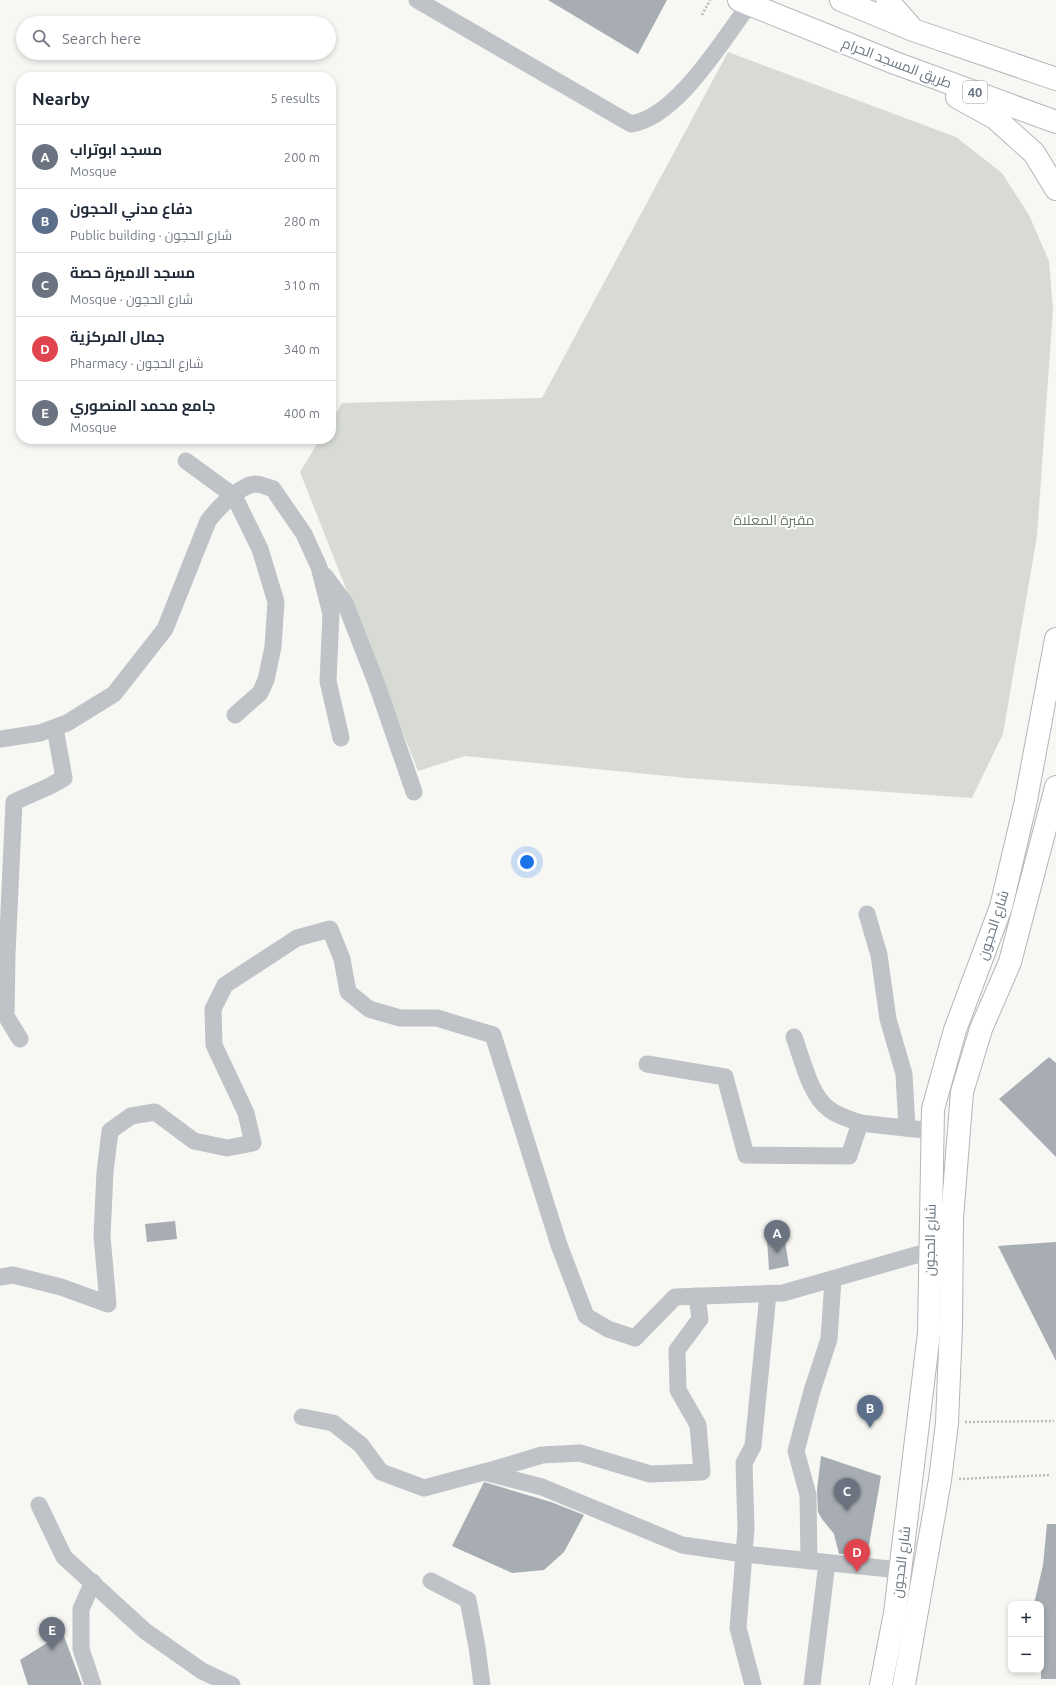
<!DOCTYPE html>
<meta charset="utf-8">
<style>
:root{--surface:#fff;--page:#f6f6f7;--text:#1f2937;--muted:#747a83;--line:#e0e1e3;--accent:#d93025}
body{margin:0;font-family:Ubuntu,Cairo,sans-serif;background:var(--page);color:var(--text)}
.controls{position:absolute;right:12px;bottom:12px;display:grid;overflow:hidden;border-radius:8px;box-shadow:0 2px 6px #0003}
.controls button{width:36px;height:36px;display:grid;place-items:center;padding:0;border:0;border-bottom:1px solid var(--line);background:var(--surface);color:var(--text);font:20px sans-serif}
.you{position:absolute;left:527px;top:862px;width:14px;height:14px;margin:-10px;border:3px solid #fff;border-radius:50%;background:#1a73e8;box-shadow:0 0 0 6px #1a73e833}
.badge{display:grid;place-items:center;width:26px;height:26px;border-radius:50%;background:var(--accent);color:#fff;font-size:13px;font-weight:700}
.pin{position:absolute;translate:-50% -33px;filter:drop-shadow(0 1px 2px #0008)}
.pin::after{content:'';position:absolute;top:21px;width:14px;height:12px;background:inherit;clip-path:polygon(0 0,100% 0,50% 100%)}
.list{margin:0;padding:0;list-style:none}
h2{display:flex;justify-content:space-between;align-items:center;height:52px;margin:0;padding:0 16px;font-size:17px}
h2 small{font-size:13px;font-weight:400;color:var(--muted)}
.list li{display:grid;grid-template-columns:26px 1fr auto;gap:12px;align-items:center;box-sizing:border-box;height:64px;padding:0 16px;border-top:1px solid var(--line)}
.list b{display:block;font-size:15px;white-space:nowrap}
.list p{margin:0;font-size:13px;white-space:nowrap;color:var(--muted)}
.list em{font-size:13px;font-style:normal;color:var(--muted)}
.icon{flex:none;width:22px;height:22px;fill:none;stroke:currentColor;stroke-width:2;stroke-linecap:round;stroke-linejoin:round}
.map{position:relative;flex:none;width:1056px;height:1685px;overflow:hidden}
.search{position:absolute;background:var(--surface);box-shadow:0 2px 6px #0003;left:16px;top:16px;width:320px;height:44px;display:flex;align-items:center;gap:10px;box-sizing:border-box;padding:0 14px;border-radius:22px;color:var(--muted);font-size:15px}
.panel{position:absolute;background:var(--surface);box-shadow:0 2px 6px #0003;left:16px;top:72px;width:320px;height:372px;border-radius:16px}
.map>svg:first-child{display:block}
</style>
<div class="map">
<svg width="1056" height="1685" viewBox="0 0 1056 1685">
<rect width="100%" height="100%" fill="#f7f7f4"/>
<polygon fill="#d7dbd4" points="728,52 956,137 1002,173 1029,215 1049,261 1053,309 1037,536 1003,734 972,798 687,778 465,756 418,771 300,472 320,439 331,439 331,421 342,403 542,398"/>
<g fill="#a7adb3">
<polygon points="548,0 667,0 638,54"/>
<polygon points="1049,1057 1056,1063 1056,1157 999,1099"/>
<polygon points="175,1221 177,1239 147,1242 145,1224"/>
<polygon points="784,1235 789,1266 769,1270 767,1239"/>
<polygon points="1056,1242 1056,1361 998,1246"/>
<polygon points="821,1456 881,1476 869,1545 843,1554 839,1554 834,1534 822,1519 818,1512 817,1490"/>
<polygon points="484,1482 551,1502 584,1515 564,1552 544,1570 512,1573 452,1546"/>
<polygon points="1047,1524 1056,1524 1056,1679 1041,1679 1041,1604 1034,1604 1043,1565"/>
<polygon points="61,1628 82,1685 28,1685 20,1660 50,1641 51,1633"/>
</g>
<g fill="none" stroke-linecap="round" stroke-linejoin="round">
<g stroke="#b2b6ba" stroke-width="24">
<g id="major">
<polyline points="739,0 895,63 1056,122"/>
<polyline points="841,0 913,30 1056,79"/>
<polyline points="887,0 910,26"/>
<polyline points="957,97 995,118 1034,153 1056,189"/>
<polyline points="881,1685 895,1613 929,1333 933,1109 955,1030 1001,907 1025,805 1056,639"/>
<polyline points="904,1685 940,1480 947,1423 951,1326 952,1218 962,1092 981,1029 1010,962 1056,787"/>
</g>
</g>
<g stroke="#b7babc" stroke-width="2.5" stroke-dasharray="2 2" stroke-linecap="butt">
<polyline points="702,15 710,0"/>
<polyline points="965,1422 1054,1421"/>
<polyline points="959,1479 1050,1475"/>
</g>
<g stroke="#bfc2c6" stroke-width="17">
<path d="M417 0 631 124C677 117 722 41 749 5"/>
<polyline points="186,461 234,496 260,549 276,602 273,647 266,680 260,693 235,715"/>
<polyline points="325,576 345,603 377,685 414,792"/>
<path d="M0 739 40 733 67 723 114 694 165 629 208 521C216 510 240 485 255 484 260 484 268 487 273 489L304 534 319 567 331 614 328 681 341 738"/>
<polyline points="867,914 879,955 888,1019 904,1074 907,1128"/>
<path d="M794 1037C802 1058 810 1096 829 1109 837 1116 850 1119 860 1123"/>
<polyline points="20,1039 6,1016 7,954 14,802 50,786 64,778 55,728"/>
<polyline points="647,1064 725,1077 746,1155 849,1156 860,1123 933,1131"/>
<polyline points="0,1277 13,1275 61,1287 108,1304 102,1236 105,1172 110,1131 131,1116 155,1112 194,1141 227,1148 253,1143 246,1113 214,1045 213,1009 225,985 297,938 330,929 342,959 348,992 369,1009 400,1018 437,1018 493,1035 559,1245 586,1316 608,1329 635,1338 675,1297 783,1293 930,1251"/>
<polyline points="302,1417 333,1423 361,1445 381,1472 424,1488 484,1472 542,1487 682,1545 744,1554 900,1570"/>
<polyline points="485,1472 542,1455 580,1453 650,1474 702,1472 698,1425 678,1390 677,1350 700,1319 697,1296"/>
<polyline points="39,1505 64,1557 145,1631 202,1671 232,1685"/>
<polyline points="809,1561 808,1495 796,1451 812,1391 829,1339 833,1279"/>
<polyline points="431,1581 468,1600 477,1647 482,1685"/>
<polyline points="93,1685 81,1649 81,1609 93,1582"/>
<polyline points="753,1685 738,1628 746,1529 744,1463 753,1446 768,1294"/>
<polyline points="812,1685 827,1563"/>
</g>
<use href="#major" stroke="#fff" stroke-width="22"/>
</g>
<g text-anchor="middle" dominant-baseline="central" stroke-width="4" stroke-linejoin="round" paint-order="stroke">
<rect fill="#fff" stroke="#969fa8" stroke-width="1" x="963" y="81" width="24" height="22" rx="3"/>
<g font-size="13" font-weight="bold" fill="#697682">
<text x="975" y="92">40</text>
</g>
<g font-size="14" fill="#697682" stroke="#fff">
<text transform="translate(897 63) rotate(21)">طريق المسجد الحرام</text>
<text transform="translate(993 925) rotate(-72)">شارع الحجون</text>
<text transform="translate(930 1240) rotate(-89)">شارع الحجون</text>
<text transform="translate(901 1562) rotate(-83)">شارع الحجون</text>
</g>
<g font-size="14" fill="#6a7a67" stroke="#fff">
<text x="774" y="520">مقبرة المعلاة</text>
</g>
</g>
</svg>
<div class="controls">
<button>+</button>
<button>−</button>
</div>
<div class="you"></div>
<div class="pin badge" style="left:777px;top:1253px;background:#6b7280">A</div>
<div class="pin badge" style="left:870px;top:1428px;background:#5c6f8a">B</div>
<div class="pin badge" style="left:847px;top:1511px;background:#6b7280">C</div>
<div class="pin badge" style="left:857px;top:1572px;background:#e0444e">D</div>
<div class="pin badge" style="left:52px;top:1650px;background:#6b7280">E</div>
<div class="search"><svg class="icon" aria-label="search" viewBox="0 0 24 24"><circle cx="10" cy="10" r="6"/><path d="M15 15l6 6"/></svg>Search here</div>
<section class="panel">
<h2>Nearby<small>5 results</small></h2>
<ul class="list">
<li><span class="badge" style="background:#6b7280">A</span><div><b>مسجد ابوتراب</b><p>Mosque</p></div><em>200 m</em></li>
<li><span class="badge" style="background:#5c6f8a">B</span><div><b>دفاع مدني الحجون</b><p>Public building · شارع الحجون</p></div><em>280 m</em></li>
<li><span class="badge" style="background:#6b7280">C</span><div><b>مسجد الاميرة حصة</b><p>Mosque · شارع الحجون</p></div><em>310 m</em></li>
<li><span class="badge" style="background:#e0444e">D</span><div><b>جمال المركزية</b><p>Pharmacy · شارع الحجون</p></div><em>340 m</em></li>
<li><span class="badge" style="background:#6b7280">E</span><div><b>جامع محمد المنصوري</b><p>Mosque</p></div><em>400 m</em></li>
</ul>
</section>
</div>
